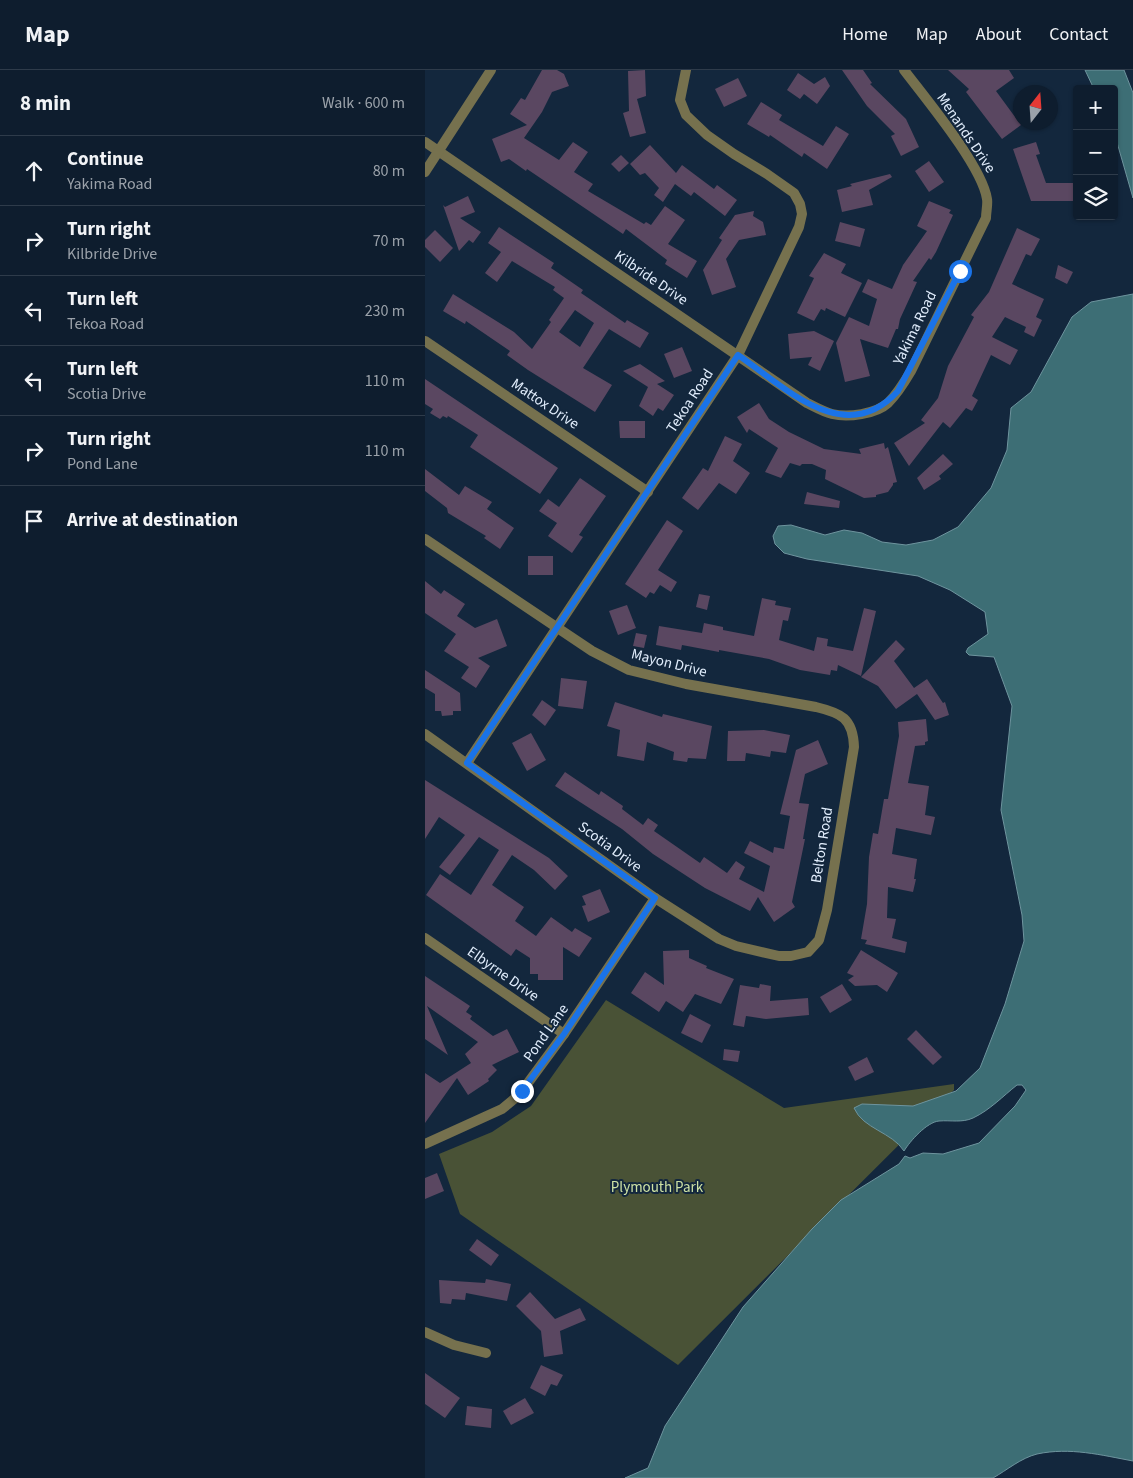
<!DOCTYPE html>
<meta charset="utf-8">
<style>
:root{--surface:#0e1d2e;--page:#172636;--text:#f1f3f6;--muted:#9ba2aa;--line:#2e3b4a}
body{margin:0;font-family:"Source Sans 3",sans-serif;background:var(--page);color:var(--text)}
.controls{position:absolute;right:15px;top:15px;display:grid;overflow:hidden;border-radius:5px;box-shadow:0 1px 4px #0004}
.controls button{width:45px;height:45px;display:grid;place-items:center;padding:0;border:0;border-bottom:1px solid var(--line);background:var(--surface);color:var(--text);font:25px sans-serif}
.compass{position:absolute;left:588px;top:15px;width:45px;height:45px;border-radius:50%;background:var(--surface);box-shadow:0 1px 4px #0004;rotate:17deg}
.stop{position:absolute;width:15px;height:15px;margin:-11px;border:4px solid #1a73e8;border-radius:50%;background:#fff}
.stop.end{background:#1a73e8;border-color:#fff;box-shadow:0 1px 5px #0008}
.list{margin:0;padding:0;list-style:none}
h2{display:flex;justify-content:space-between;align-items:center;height:65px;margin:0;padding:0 20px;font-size:21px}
h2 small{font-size:16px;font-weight:400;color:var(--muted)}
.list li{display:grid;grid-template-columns:32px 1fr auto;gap:15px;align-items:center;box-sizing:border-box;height:70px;padding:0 20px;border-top:1px solid var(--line)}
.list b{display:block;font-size:19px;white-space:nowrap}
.list p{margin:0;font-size:16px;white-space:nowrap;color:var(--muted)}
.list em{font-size:16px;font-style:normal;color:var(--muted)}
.icon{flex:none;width:28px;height:28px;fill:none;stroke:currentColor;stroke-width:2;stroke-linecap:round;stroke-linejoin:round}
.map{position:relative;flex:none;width:708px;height:1408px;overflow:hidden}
header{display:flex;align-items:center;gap:30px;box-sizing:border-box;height:70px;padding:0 25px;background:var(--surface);border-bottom:1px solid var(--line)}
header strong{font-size:24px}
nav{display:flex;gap:28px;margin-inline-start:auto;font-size:18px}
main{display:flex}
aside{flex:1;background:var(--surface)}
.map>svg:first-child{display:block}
</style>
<header>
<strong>Map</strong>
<nav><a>Home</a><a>Map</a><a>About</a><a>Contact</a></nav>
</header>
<main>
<aside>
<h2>8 min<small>Walk · 600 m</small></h2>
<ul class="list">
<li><svg class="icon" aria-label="ahead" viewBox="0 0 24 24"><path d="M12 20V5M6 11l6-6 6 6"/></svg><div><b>Continue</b><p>Yakima Road</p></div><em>80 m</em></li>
<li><svg class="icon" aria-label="right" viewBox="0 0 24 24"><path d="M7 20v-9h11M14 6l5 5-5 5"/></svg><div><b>Turn right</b><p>Kilbride Drive</p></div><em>70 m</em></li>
<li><svg class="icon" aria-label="left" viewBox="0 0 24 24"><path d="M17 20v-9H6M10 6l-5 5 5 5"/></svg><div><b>Turn left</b><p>Tekoa Road</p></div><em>230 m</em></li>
<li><svg class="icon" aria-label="left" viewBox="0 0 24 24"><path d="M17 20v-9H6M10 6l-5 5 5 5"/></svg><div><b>Turn left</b><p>Scotia Drive</p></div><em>110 m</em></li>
<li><svg class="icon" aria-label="right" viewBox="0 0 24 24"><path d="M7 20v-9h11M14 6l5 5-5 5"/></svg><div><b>Turn right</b><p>Pond Lane</p></div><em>110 m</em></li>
<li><svg class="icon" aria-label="arrive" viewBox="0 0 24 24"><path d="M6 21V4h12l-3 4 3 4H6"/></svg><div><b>Arrive at destination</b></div></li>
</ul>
</aside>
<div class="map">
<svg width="708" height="1408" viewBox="0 0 708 1408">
<rect width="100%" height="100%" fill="#13273d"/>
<polygon fill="#495236" points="181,930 359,1038 529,1014 529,1020 253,1295 35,1144 14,1084 67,1062 106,1036"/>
<g fill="#3d6e75" stroke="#6e949e">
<polygon points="660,0 699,0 708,23 708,128 689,62 689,19 669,19"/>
<path d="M708 224V1391C676 1385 645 1377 612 1384 596 1388 582 1400 568 1408H200L223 1398 240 1356 318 1237 387 1159 416 1130 474 1094 480 1086 485 1088 498 1083 518 1084 554 1073 590 1036 601 1020 597 1015H592C578 1026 565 1040 548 1048 537 1053 526 1050 514 1051 502 1052 485 1071 479 1081 467 1062 438 1059 429 1038L437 1034 488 1036 531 1021 555 998 580 934 599 871 597 845 576 740 587 636 569 587 544 585 541 582 543 578 563 564 560 542 525 520 493 506 382 489 359 483 350 474 348 466 353 456 366 455 400 465 419 460 437 463 457 472 481 475 508 470 533 457 566 418 582 380 586 338 606 322 647 247 666 232Z"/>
</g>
<g fill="#5a4761" fill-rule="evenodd">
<polygon points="117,0 132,0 139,4 144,16 127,22 117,42 99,68 134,90 148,72 163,82 149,102 168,114 163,121 219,154 221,152 226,155 240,136 260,150 243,174 272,191 262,208 240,194 242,190 201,159 198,164 102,99 101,101 84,89 76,92 67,69 102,55 85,44 96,28 100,30"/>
<polygon points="220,0 221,26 212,29 221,63 205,67 198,43 204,41 203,1"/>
<polygon points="417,0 438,0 447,13 445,14 481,49 494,77 476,86 466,66 470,64 442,36"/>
<polygon points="523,0 584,0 589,8 571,21 596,55 577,69 541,22 544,19"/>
<polygon points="373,3 389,14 400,7 405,16 392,34 379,24 375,29 362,20"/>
<polygon points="313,8 322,26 299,37 290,19"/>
<polygon points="336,32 357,45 354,50 398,76 411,56 424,64 402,99 379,83 377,87 345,65 344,67 322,54"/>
<polygon points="611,72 615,84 611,85 621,113 652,113 650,131 606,131 588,79"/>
<polygon points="225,75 251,103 257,95 289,119 292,115 312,130 300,146 269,122 266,126 250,114 238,132 229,125 234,118 220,103 215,105 205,94"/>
<polygon points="196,85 204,93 194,102 186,94"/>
<polygon points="504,91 519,112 504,122 490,101"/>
<polygon points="465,104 467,107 444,120 448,135 417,142 412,120 427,116 425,114"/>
<polygon points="43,126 50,142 35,148 56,162 48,173 44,170 34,181 18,135 20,137"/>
<polygon points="504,131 526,140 524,143 528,145 511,182 506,190 504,188 488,211 492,212 475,249 473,259 471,259 463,278 435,269 445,306 420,312 411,273 424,247 444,256 452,229 437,222 443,209 467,219 478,195 502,161 492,156"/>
<polygon points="329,141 328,146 338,152 341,165 314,170 301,189 311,217 287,225 278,200 297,170 294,168 310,145"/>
<polygon points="415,152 440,159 435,177 410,171"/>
<path d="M74 157 129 193 126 198 158 220 156 223 200 253 202 250 224 263 215 278 184 259 158 298 187 315 170 342 103 300 82 285 85 281 41 251 40 254 18 241 28 224 89 262 107 279 126 252 124 250 139 228 128 220 130 217 87 191 72 212 60 203 76 182 63 173ZM150 240 169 253 155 277 134 262Z"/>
<polygon points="592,158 615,169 606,186 601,184 587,214 619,229 611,247 617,250 609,267 599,262 601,257 580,247 567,267 593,280 585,295 566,285 547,326 553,330 547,341 541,338 525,358 518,352 484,396 469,373 500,353 496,350 513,328 523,296 549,247 546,245 564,222"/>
<polygon points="10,160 28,178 15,192 0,177 0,170"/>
<polygon points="399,183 421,194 416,203 437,213 420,247 401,238 400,241 396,239 389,251 372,243 389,208 384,206"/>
<polygon points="633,195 648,202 642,214 630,208"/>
<polygon points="389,261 409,271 395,301 383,295 387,287 365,289 363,264"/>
<polygon points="257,277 267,301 249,308 239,284"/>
<polygon points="215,294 240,311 232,314 249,325 238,341 233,338 228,346 214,336 223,317 198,301"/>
<polygon points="0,309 133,398 115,424 45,377 53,365 23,346 22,348 18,346 15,349 5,343 8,339 0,334"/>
<polygon points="334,333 344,349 364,362 399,379 436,384 434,379 459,373 460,379 463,377 472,412 468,413 468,415 463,422 451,425 451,427 439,428 400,409 401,400 387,394 377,394 375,396 365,393 356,408 340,402 353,378 324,359 322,363 312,347"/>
<polygon points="194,351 220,351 220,368 195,368"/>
<polygon points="300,366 317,374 308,391 325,403 311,424 294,413 273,440 257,428 278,398 283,401"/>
<polygon points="518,384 528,394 514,406 516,409 499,420 492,408"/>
<polygon points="0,399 34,425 40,416 67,432 62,439 89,458 75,479 59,468 61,466 23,443 22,438 0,421"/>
<polygon points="155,408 181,426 154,465 158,467 147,483 123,466 132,453 114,441 123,429 134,437"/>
<polygon points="382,422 415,431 414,438 379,434"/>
<polygon points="242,450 258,461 233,500 252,512 246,522 235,515 229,524 225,522 221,528 200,514"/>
<rect x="103" y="486" width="25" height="19"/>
<polygon points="0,511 16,524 19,520 40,534 32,546 50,558 72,549 82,576 53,588 65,596 51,618 36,608 44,597 19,581 31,564 0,543"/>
<polygon points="274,524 285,526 282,540 271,537"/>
<polygon points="337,528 351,531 350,535 366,538 363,551 358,550 354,570 389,581 392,567 403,569 402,576 428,581 439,538 451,541 436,606 413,595 412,601 406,600 405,605 375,600 344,589 294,580 294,582 257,575 256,580 231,575 234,556 277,563 279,553 298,557 298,560 329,566"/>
<polygon points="202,535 211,558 193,565 184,541"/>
<polygon points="211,563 222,565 219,578 208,576"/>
<polygon points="471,570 480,579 469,591 489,618 502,609 518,633 520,632 524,645 510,650 492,624 471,639 453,616 436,607"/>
<polygon points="0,600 35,623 36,641 28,641 28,645 17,646 16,641 10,641 10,624 0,618"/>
<polygon points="136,608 162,611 158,639 133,636"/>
<polygon points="117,630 131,640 120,656 107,645"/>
<polygon points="190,632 237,647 238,644 287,656 281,689 263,688 262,692 248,690 249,682 222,672 219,691 192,686 195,660 182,656"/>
<polygon points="501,649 503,671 500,672 500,675 490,676 483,713 504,716 500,745 510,747 506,765 471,758 467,784 492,789 489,809 491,809 488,822 463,817 462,848 471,849 467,868 482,872 480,883 440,874 442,870 436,869 442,834 444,787 448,763 453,764 459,729 463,729 474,666 473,652"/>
<polygon points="339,660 365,665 361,683 346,681 345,687 321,683 320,691 302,691 303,661"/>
<polygon points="106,663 121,690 102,701 87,673"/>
<polygon points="393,670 403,694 380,704 374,733 384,734 378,769 380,769 367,832 370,837 349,852 333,827 325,841 280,818 228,784 197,759 130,716 140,702 174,725 176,721 198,736 197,739 218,755 223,748 233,755 229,761 275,793 279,787 302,803 311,791 320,797 314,809 339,822 345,796 319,783 325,771 348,783 349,777 359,779 365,746 355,744 371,680"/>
<polygon points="0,710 124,788 143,806 130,820 109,800 87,785 67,815 99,837 90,851 111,866 126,847 147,862 150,858 167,868 154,887 138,877 138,910 113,910 113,904 105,904 105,888 91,879 86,886 1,825 15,804 46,825 74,780 54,767 25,805 14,797 40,765 14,747 0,769"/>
<polygon points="175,819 185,842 163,852 157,836 161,835 157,826"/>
<polygon points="264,880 264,888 282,896 281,898 309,909 296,934 270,924 258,942 241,931 234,942 206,923 220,902 239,915 238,881"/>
<polygon points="436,880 473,903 462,922 452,915 430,916 423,910 429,906 422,903"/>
<polygon points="0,906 45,936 41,942 47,946 45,949 68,966 82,959 94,982 67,995 72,1000 63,1009 64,1011 43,1025 32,1008 0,1053 0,1003 15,1013 46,993 40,984 53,972 2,936 23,985 0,969"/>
<polygon points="335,914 346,916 345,931 383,928 384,945 341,949 321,946 319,957 308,955 315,915 334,918"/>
<polygon points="417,914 427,930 405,943 395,927"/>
<polygon points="265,944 286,955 277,973 256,963"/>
<polygon points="491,960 517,987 508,995 482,969"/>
<polygon points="299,979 315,981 313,992 298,990"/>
<polygon points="442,987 449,1002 430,1011 423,997"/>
<polygon points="12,1103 19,1121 0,1129 0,1108"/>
<polygon points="52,1169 74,1185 66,1196 44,1180"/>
<polygon points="61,1209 86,1214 82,1231 41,1223 40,1230 27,1229 26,1234 15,1233 14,1210 60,1213"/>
<polygon points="105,1222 130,1249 155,1238 161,1250 135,1261 138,1284 119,1287 116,1261 91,1236"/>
<polygon points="116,1295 138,1305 132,1316 126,1314 120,1326 105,1318"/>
<polygon points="0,1303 35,1328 20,1348 0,1334"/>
<polygon points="100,1328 109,1343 86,1355 78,1341"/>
<polygon points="42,1336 67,1339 66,1358 40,1355"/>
</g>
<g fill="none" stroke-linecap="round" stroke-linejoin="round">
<g stroke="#76714e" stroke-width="10">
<path d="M0 72 382 333C390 337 399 342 407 344 423 348 451 344 463 333 472 324 479 313 486 301L561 148C561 142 563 134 562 129 557 96 501 29 479 0"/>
<polyline points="0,102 66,0"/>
<polyline points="0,271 223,422"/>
<path d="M0 469 167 581 204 600 261 614 391 637C416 643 428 648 429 677L402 840 394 870 383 882 366 886H354L311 876 294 869 230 828 0 664"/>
<polyline points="42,693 313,285 374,157 377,144 375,134 369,123 342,104 309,84 282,65 261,45 255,30 261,0"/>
<polyline points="0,868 139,964"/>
<polyline points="0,1074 77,1039 94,1025 139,964 230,828"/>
<polyline points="0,1262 29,1275 61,1283"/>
</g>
</g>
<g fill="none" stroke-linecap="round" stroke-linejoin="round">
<path stroke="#1a73e8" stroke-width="6" d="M97 1021 139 964 230 828 42 693 313 285C361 318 420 379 473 321L535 201"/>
</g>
<g text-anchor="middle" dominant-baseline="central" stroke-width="4" stroke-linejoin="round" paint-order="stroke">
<g font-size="15" fill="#e1edfc" stroke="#13273d">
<text transform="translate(541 63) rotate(56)">Menands Drive</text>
<text transform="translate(226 208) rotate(34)">Kilbride Drive</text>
<text transform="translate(490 258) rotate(-64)">Yakima Road</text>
<text transform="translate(265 331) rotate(-57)">Tekoa Road</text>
<text transform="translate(120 334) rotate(34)">Mattox Drive</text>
<text transform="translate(244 593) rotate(14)">Mayon Drive</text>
<text transform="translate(397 775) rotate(-81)">Belton Road</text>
<text transform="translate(185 777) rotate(36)">Scotia Drive</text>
<text transform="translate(78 904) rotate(35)">Elbyrne Drive</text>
<text transform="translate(121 963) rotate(-55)">Pond Lane</text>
</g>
<g font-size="15" fill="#cee2a4" stroke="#13273d">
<text x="232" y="1117">Plymouth Park</text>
</g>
</g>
</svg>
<div class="controls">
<button>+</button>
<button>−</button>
<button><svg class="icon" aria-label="layers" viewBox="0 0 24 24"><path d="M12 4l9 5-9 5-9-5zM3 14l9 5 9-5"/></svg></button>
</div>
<svg class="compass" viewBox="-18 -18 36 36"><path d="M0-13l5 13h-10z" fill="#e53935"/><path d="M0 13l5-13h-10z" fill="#9ba2aa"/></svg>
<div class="stop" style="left:535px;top:201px"></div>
<div class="stop end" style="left:97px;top:1021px"></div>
</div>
</main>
